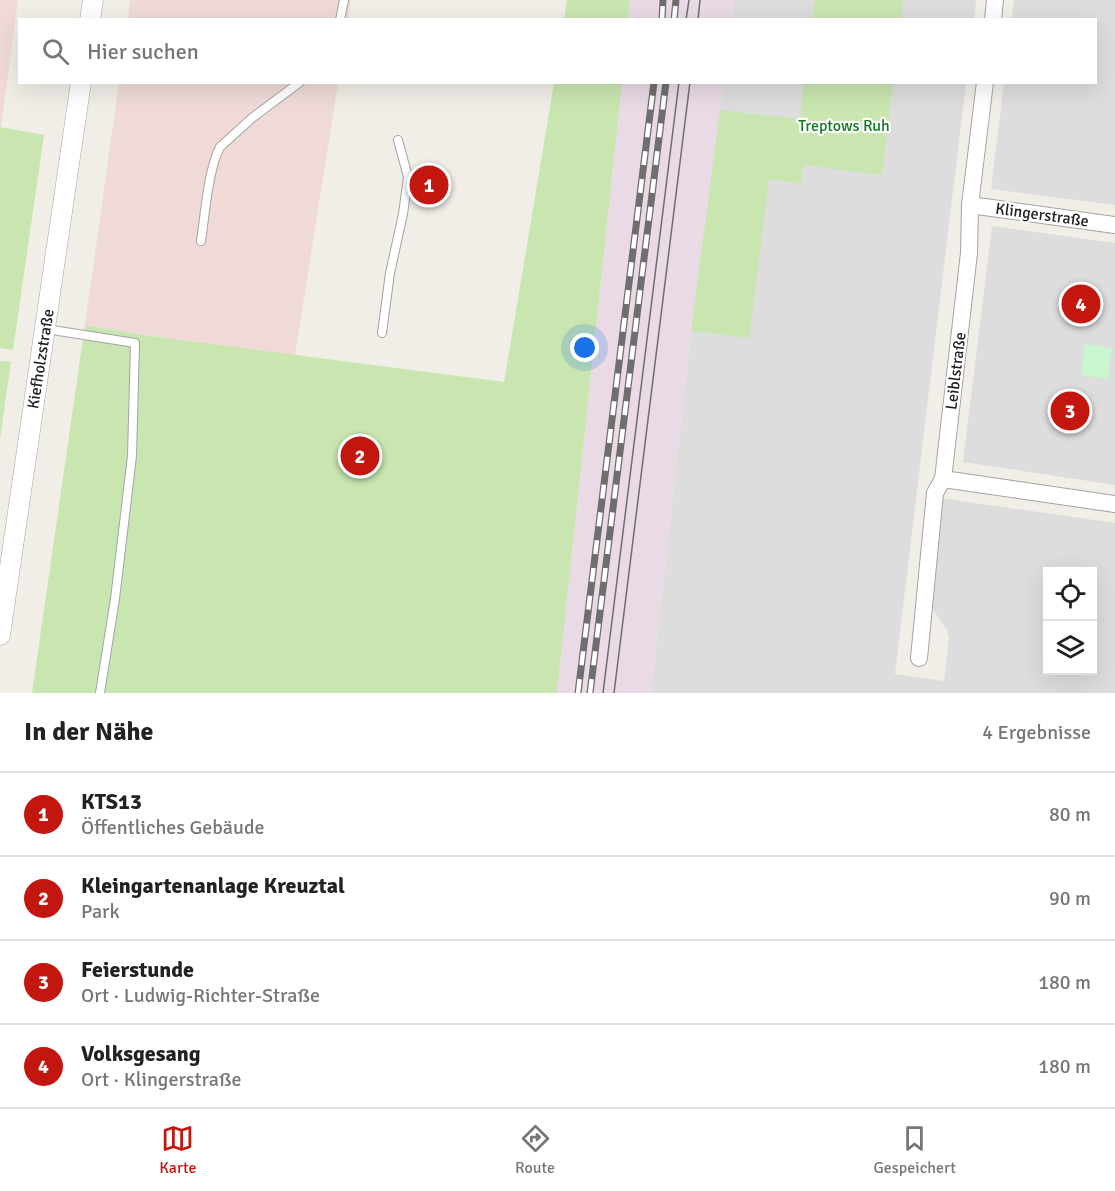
<!DOCTYPE html>
<html lang="de">
<meta charset="utf-8">
<style>
:root{--surface:#fff;--page:#f2f2f2;--text:#222;--muted:#767676;--line:#e0e0e0;--accent:#c3160e}
body{margin:0;font-family:Signika,sans-serif;background:var(--page);color:var(--text)}
.controls{position:absolute;right:18px;bottom:18px;display:grid;overflow:hidden;border-radius:0px;box-shadow:0 6px 24px #0002}
.controls button{width:54px;height:54px;display:grid;place-items:center;padding:0;border:0;border-bottom:2px solid var(--line);background:var(--surface);color:var(--text);font:30px sans-serif}
.you{position:absolute;left:585px;top:348px;width:21px;height:21px;margin:-15px;border:4px solid #fff;border-radius:50%;background:#1a73e8;box-shadow:0 0 0 9px #1a73e833}
.badge{display:grid;place-items:center;width:39px;height:39px;border-radius:50%;background:var(--accent);color:#fff;font-size:20px;font-weight:700}
.pin{position:absolute;translate:-50% -50%;border:3px solid #fff;box-shadow:0 2px 6px #0006}
.list{margin:0;padding:0;list-style:none}
h2{display:flex;justify-content:space-between;align-items:center;height:78px;margin:0;padding:0 24px;font-size:26px}
h2 small{font-size:20px;font-weight:400;color:var(--muted)}
.list li{display:grid;grid-template-columns:39px 1fr auto;gap:18px;align-items:center;box-sizing:border-box;height:84px;padding:0 24px;border-top:2px solid var(--line)}
.list b{display:block;font-size:22px;white-space:nowrap}
.list p{margin:0;font-size:20px;white-space:nowrap;color:var(--muted)}
.list em{font-size:20px;font-style:normal;color:var(--muted)}
.icon{flex:none;width:33px;height:33px;fill:none;stroke:currentColor;stroke-width:2;stroke-linecap:round;stroke-linejoin:round}
.map{position:relative;flex:none;width:1115px;height:693px;overflow:hidden}
.search{position:absolute;background:var(--surface);box-shadow:0 6px 24px #0002;left:18px;right:18px;top:18px;height:66px;display:flex;align-items:center;gap:15px;box-sizing:border-box;padding:0 21px;border-radius:0px;color:var(--muted);font-size:22px}
.sheet{height:414px;background:var(--surface)}
nav{display:flex;justify-content:space-around;align-items:center;box-sizing:border-box;height:84px;border-top:2px solid var(--line);background:var(--surface);font-size:16px;color:var(--muted)}
nav a{display:grid;justify-items:center;gap:3px}
nav .on{color:var(--accent)}
.map>svg:first-child{display:block}
</style>
<div class="map">
<svg width="1115" height="693" viewBox="0 0 1115 693">
<rect width="100%" height="100%" fill="#f0eee7"/>
<g fill="#dedddd" fill-rule="evenodd">
<polygon points="734,0 976,0 974,19 732,20"/>
<polygon points="1014,0 1115,0 1115,205 991,189 1004,83 1096,82 1096,20 1012,19"/>
<path d="M724 83H966L895 674 944 681 949 637 947 630 930 606 940 498 1115 523V693H651L691 331ZM1048 572H1092V670H1048Z"/>
<polygon points="992,226 1115,243 1115,485 963,462"/>
</g>
<g fill="#efdad8">
<polygon points="0,0 18,0 1,127 0,127"/>
<polygon points="130,0 351,0 348,19 128,20"/>
<polygon points="119,83 338,83 295,355 150,336 85,325"/>
</g>
<g fill="#e9dae5">
<polygon points="630,0 734,0 732,19 628,20"/>
<polygon points="622,83 724,83 691,331 651,693 557,693"/>
</g>
<g fill="#c9e6b1">
<polygon points="567,0 630,0 628,19 564,19"/>
<polygon points="815,0 903,0 901,19 812,19"/>
<polygon points="554,83 622,83 557,693 32,693 85,325 150,336 504,382"/>
<polygon points="804,83 893,83 882,175 803,165 801,184 769,179 749,338 691,331 720,110 800,119"/>
<polygon points="0,127 44,135 13,350 0,348"/>
<polygon points="0,361 11,362 0,439"/>
</g>
<polygon fill="#c8f6ce" points="1085,344 1112,348 1108,379 1081,375"/>
<g fill="none" stroke-linecap="round" stroke-linejoin="round">
<g stroke="#a4a4a4" stroke-width="10">
<g id="service">
<polyline points="340,20 344,0"/>
<path d="M201 241C205 215 208 170 220 147L252 118 300 82"/>
<polyline points="46,329 135,343 132,456 115,599 100,693"/>
<polyline points="382,333 390,273 403,214 408,177 398,140"/>
</g>
</g>
<g stroke="#a4a4a4" stroke-width="18">
<g id="minor">
<polyline points="993,20 995,0"/>
<polyline points="970,205 1115,225"/>
<polyline points="943,479 1115,504"/>
<polyline points="919,658 935,493 943,479 969,253 970,205 985,82"/>
</g>
</g>
<g stroke="#a4a4a4" stroke-width="21">
<g id="tertiary">
<polyline points="90,20 93,0"/>
<polyline points="0,635 81,82"/>
</g>
</g>
<use href="#service" stroke="#fff" stroke-width="8"/>
<use href="#minor" stroke="#fff" stroke-width="16"/>
<use href="#tertiary" stroke="#fff" stroke-width="20"/>
<g stroke="#6e6e6e" stroke-width="1.5">
<polyline points="686,20 689,0"/>
<polyline points="698,20 700,0"/>
<polyline points="603,693 679,82"/>
<polyline points="614,693 690,82"/>
</g>
<g stroke="#6e6e6e" stroke-width="7">
<g id="rail">
<polyline points="662,20 663,0"/>
<polyline points="674,20 676,0"/>
<polyline points="578,693 654,82"/>
<polyline points="590,693 666,82"/>
</g>
</g>
<use href="#rail" stroke="#fff" stroke-width="4.5" stroke-dasharray="14" stroke-linecap="butt"/>
</g>
<g text-anchor="middle" dominant-baseline="central" stroke-width="4.5" stroke-linejoin="round" paint-order="stroke">
<g font-size="16" fill="#137921" stroke="#fff">
<text x="844" y="126">Treptows Ruh</text>
</g>
<g font-size="16" fill="#202020" stroke="#fff">
<text transform="translate(1042 215) rotate(8)">Klingerstraße</text>
<text transform="translate(41 359) rotate(-81)">Kiefholzstraße</text>
<text transform="translate(956 371) rotate(-83)">Leiblstraße</text>
</g>
</g>
</svg>
<div class="controls">
<button><svg class="icon" aria-label="locate" viewBox="0 0 24 24"><circle cx="12" cy="12" r="6"/><path d="M12 2v4M12 18v4M2 12h4M18 12h4"/></svg></button>
<button><svg class="icon" aria-label="layers" viewBox="0 0 24 24"><path d="M12 4l9 5-9 5-9-5zM3 14l9 5 9-5"/></svg></button>
</div>
<div class="you"></div>
<div class="pin badge" style="left:429px;top:185px">1</div>
<div class="pin badge" style="left:360px;top:456px">2</div>
<div class="pin badge" style="left:1070px;top:411px">3</div>
<div class="pin badge" style="left:1081px;top:304px">4</div>
<div class="search"><svg class="icon" aria-label="search" viewBox="0 0 24 24"><circle cx="10" cy="10" r="6"/><path d="M15 15l6 6"/></svg>Hier suchen</div>
</div>
<section class="sheet">
<h2>In der Nähe<small>4 Ergebnisse</small></h2>
<ul class="list">
<li><span class="badge">1</span><div><b>KTS13</b><p>Öffentliches Gebäude</p></div><em>80 m</em></li>
<li><span class="badge">2</span><div><b>Kleingartenanlage Kreuztal</b><p>Park</p></div><em>90 m</em></li>
<li><span class="badge">3</span><div><b>Feierstunde</b><p>Ort · Ludwig-Richter-Straße</p></div><em>180 m</em></li>
<li><span class="badge">4</span><div><b>Volksgesang</b><p>Ort · Klingerstraße</p></div><em>180 m</em></li>
</ul>
</section>
<nav>
<a class="on"><svg class="icon" aria-label="map" viewBox="0 0 24 24"><path d="M3 6l6-2 6 2 6-2v14l-6 2-6-2-6 2zM9 4v14M15 6v14"/></svg>Karte</a>
<a><svg class="icon" aria-label="directions" viewBox="0 0 24 24"><path d="M12 3l9 9-9 9-9-9zM9 14v-3h6M13 9l2 2-2 2"/></svg>Route</a>
<a><svg class="icon" aria-label="saved" viewBox="0 0 24 24"><path d="M7 4h10v16l-5-4-5 4z"/></svg>Gespeichert</a>
</nav>
